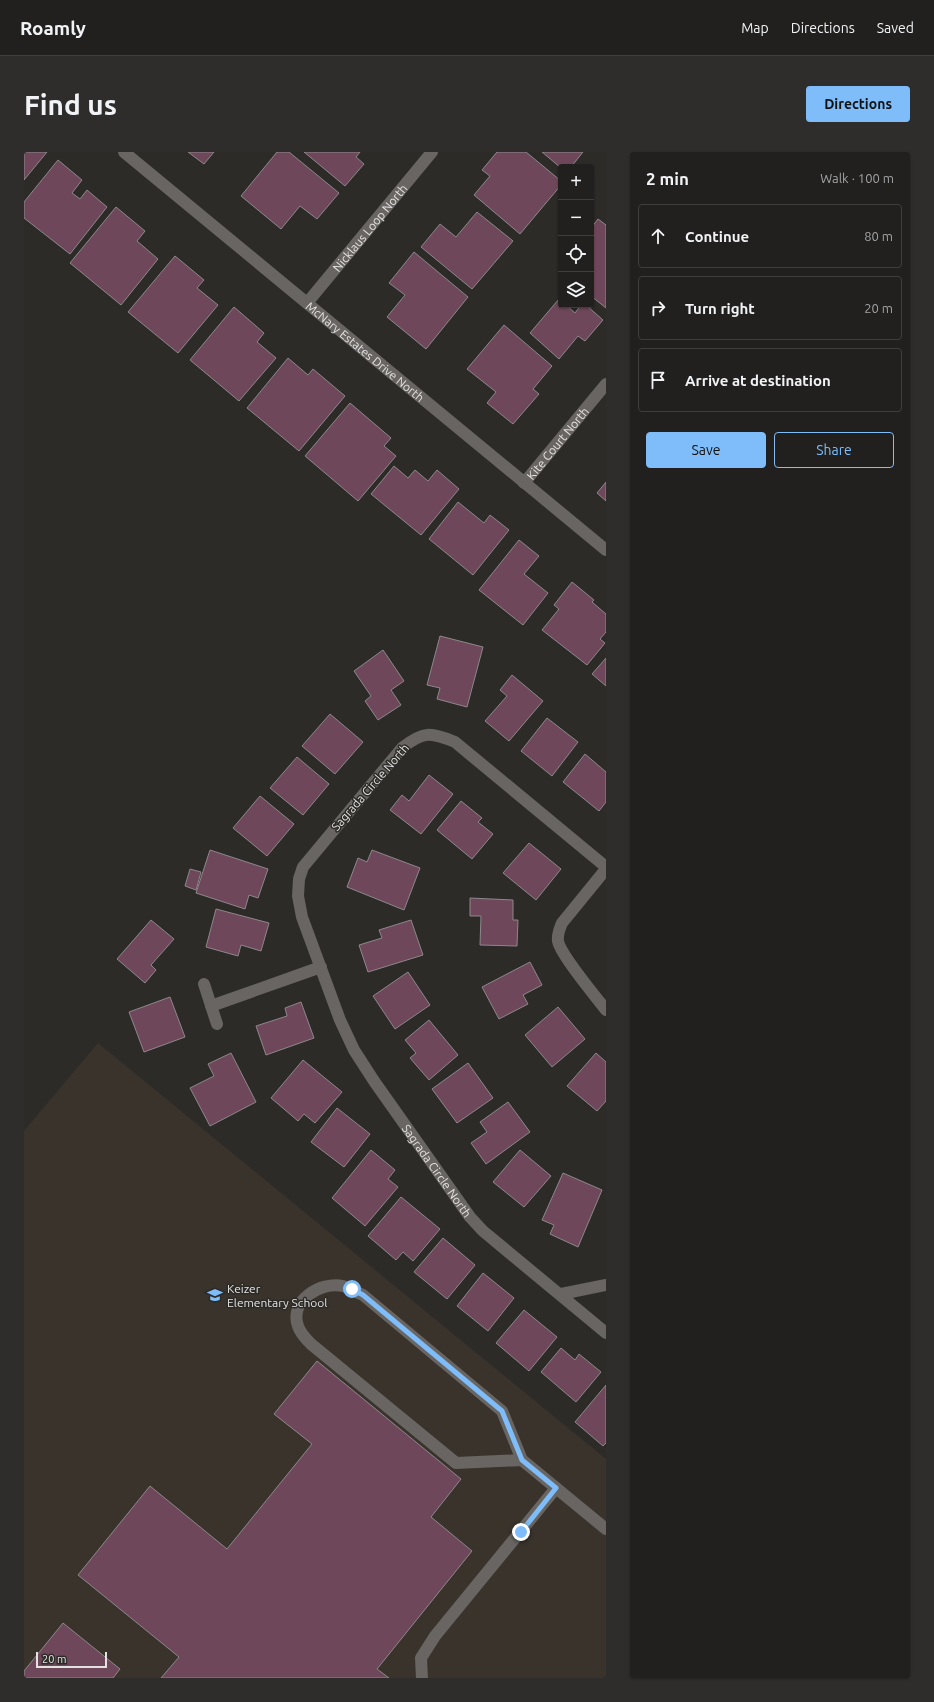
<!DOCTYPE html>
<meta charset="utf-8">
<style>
:root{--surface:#22201e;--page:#2e2d2b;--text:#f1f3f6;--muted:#a2a3a4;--line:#3f3e3c;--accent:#7ebdf9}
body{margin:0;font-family:Ubuntu,sans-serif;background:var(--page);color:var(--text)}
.controls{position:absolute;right:12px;top:12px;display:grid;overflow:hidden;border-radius:4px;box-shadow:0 1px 3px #0004}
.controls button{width:36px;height:36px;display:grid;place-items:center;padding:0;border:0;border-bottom:1px solid var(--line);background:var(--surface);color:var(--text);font:20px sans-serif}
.scale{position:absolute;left:12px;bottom:10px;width:71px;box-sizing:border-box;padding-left:4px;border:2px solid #e4e2e1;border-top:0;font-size:11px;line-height:14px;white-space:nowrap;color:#e4e2e1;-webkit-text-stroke:3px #2d2b28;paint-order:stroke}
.stop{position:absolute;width:12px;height:12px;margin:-9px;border:3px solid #7ebdf9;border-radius:50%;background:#fff}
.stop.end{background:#7ebdf9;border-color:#fff;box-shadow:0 1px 4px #0008}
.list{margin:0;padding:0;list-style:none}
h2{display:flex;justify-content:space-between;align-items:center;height:52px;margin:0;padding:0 16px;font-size:17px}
h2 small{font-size:13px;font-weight:400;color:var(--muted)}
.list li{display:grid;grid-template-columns:26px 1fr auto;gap:12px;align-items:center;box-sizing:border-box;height:64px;margin:0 8px 8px;padding:0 8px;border:1px solid var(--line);border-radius:4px}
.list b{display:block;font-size:15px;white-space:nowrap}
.list em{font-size:13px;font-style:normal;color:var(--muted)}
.actions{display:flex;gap:8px;padding:12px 16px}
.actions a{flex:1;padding:9px 0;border:1px solid var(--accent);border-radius:4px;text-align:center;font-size:14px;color:var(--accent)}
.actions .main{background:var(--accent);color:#111}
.icon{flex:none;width:22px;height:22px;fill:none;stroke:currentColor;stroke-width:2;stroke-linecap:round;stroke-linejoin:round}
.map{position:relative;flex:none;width:582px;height:1526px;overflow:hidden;border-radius:4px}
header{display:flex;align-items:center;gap:24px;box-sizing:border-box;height:56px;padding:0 20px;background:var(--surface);border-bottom:1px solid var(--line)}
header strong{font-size:19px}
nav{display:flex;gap:22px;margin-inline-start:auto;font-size:14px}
.intro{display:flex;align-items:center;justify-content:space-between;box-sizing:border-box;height:96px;padding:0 24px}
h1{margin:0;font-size:28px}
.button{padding:10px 18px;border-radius:4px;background:var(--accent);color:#111;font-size:14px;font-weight:700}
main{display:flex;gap:24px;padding:0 24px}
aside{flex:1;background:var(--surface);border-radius:4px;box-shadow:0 1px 3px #0004}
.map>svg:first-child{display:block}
</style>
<header>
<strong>Roamly</strong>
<nav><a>Map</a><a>Directions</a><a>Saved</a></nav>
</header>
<div class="intro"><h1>Find us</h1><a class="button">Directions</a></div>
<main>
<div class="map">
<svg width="582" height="1526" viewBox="0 0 582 1526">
<rect width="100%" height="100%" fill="#2d2b28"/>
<polygon fill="#39332c" points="74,891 582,1307 582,1526 0,1526 0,979"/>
<g fill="#6e485a" stroke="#8d888a">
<polygon points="0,0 23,0 0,28"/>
<polygon points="164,0 190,0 180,12"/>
<polygon points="253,0 265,0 315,41 293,67 276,54 257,77 217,44"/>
<polygon points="280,0 336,0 332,5 340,12 321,34"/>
<polygon points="473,0 502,0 537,29 537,33 496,82 450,43 466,24 458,18"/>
<polygon points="518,0 559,0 547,15 537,16"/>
<polygon points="34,8 58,28 48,41 56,47 63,38 83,55 46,102 0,66 0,50"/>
<polygon points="92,55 121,79 113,89 134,107 97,153 46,111"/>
<polygon points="453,60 489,89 448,137 397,95 416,72 432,85"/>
<polygon points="574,67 582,73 582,156 567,144 567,76"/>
<polygon points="390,100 444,145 402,197 363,165 381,143 365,131"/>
<polygon points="151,104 180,128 173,136 194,153 154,201 104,160"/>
<polygon points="535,147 537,149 537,153 542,153 551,161 557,153 562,153 579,168 561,189 554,184 535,207 506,181"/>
<polygon points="210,155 240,181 233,190 252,206 215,249 166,208"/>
<polygon points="480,173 528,214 509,237 515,242 489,272 463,251 472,240 443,217"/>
<polygon points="264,206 284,223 289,217 321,244 275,299 223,256"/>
<polygon points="326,251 367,286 360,294 372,304 334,349 281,304"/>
<polygon points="370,314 384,326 391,318 404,329 413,318 435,337 397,383 347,342"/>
<polygon points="582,330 582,349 573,341"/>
<polygon points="434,350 460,371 466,363 485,378 449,423 405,387"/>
<polygon points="495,388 515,404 500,422 524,441 499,473 455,438"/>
<polygon points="548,430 570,448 568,450 582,462 582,480 576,487 581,491 563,513 518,478 535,457 530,453"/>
<polygon points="416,484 459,495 443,555 413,547 416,536 403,533"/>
<polygon points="359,498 380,529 367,538 377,553 354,568 341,549 347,544 330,519"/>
<polygon points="582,506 582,534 568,522"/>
<polygon points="488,523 519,549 485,589 461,569 483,544 476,538"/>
<polygon points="306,562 339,590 311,622 278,594"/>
<polygon points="523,566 554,590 528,624 497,599"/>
<polygon points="561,602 582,620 582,650 575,659 539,630"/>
<polygon points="273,605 305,632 279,663 246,636"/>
<polygon points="405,623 429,642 397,682 366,658 378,643 385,649"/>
<polygon points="236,644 270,672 243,704 209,676"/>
<polygon points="437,649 458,666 454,670 469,682 448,707 413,678"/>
<polygon points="505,691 537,717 512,748 479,721"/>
<polygon points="186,698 244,717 234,746 225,743 221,757 172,741"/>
<polygon points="348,698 396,716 380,758 323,735 334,706 343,710"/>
<polygon points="166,717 177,720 172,738 161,734"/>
<polygon points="446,746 489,748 489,768 494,768 493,794 456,793 457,764 446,764"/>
<polygon points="192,757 245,771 237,799 217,793 214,804 182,795"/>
<polygon points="127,768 150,787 127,813 132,818 121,831 93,807"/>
<polygon points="387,768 399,803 344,820 335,793 358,786 355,778"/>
<polygon points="506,810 518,833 499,843 504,852 475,867 458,835"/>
<polygon points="384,820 406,853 371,877 349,844"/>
<polygon points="146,845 161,885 120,900 105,860"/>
<polygon points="277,850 290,886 242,903 232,874 263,864 261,856"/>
<polygon points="534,855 561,887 528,915 501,883"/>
<polygon points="405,868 434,903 405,928 386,906 392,901 381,888"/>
<polygon points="207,901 232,950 186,974 166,936 190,924 184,912"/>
<polygon points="572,901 582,910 582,949 573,959 543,934"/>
<polygon points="279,908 318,940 291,971 280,962 274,969 247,946"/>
<polygon points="444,911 469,946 433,971 408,937"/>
<polygon points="484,950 506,980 462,1012 447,991 463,980 456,970"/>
<polygon points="313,956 346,982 320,1015 287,990"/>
<polygon points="347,998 371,1018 364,1027 374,1035 341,1074 308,1046"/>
<polygon points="496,998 527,1024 500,1055 469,1030"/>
<polygon points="539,1021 578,1038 554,1095 526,1082 530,1073 518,1068"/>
<polygon points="377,1045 416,1077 389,1109 379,1100 372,1108 344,1084"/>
<polygon points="419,1086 451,1113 423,1147 390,1120"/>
<polygon points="459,1121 490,1146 464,1179 433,1154"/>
<polygon points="500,1158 533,1185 505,1219 472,1191"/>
<polygon points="537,1196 551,1208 555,1202 577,1220 552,1250 517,1220"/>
<polygon points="293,1209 437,1327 407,1365 448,1399 353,1517 365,1526 137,1526 155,1505 54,1423 126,1334 203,1397 288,1292 250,1262"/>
<polygon points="582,1233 582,1291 579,1294 551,1270"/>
<polygon points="39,1471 96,1517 89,1526 0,1526 0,1519"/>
</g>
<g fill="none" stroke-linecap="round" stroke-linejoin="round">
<g stroke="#686562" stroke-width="12">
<path d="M498 1308 432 1311 287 1192C282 1187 276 1181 274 1174 265 1149 296 1129 319 1134 326 1136 332 1140 339 1143L478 1259 498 1308 582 1377"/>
<polyline points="398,1526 397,1506 411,1484 532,1336"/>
</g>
<g stroke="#686562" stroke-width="12">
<path id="s1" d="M100 0 582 398"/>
<path id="s2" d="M283 151 408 0"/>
<path id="s3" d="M500 331 582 232"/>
<path id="s4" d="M582 715 431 590C407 580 399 579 378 596L279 715 275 727 274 744 278 765 316 868 330 898 350 929 446 1065 459 1079 582 1181"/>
<path d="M582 717 538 771C536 776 533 782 534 789 536 802 572 845 582 858"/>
<polyline points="180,832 193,872"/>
<polyline points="187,854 297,815"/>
<polyline points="537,1142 582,1133"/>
</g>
</g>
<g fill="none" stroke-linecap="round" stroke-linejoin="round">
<polyline stroke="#7ebdf9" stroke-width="5" points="328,1137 339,1143 478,1259 498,1308 532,1336 497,1380"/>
</g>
<defs>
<g id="school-bare" transform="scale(1.2)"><path d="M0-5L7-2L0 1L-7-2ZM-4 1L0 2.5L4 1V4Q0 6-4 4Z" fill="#7ebdf9" stroke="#2d2b28" stroke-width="2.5" paint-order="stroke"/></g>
</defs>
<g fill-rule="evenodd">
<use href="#school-bare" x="191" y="1143"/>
</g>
<g text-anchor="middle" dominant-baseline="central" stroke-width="3" stroke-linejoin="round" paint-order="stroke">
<g font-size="12" fill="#e4e2e1" stroke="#2d2b28">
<text stroke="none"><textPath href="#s2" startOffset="98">Nicklaus Loop North</textPath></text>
<text stroke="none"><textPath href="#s1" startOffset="313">McNary Estates Drive North</textPath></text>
<text stroke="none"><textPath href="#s3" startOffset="52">Kite Court North</textPath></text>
<text transform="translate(346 635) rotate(-49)">Sagrada Circle North</text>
<text stroke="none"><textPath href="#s4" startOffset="749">Sagrada Circle North</textPath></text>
</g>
<g font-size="12" fill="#e4e2e1" stroke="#2d2b28" text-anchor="start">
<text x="203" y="1136">Keizer<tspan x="203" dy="14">Elementary School</tspan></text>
</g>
</g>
</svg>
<div class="controls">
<button>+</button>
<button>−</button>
<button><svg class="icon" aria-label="locate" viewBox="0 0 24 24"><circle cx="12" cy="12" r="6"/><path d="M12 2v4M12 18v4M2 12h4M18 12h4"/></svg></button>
<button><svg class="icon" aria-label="layers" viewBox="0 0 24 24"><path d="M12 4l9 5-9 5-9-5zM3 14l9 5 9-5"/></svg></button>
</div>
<div class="scale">20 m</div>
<div class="stop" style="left:328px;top:1137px"></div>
<div class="stop end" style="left:497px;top:1380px"></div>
</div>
<aside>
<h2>2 min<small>Walk · 100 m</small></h2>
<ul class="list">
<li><svg class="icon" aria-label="ahead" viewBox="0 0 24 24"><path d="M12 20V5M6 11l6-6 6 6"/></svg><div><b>Continue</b></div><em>80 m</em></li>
<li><svg class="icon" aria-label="right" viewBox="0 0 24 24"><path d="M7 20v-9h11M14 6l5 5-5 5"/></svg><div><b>Turn right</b></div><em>20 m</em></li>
<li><svg class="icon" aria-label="arrive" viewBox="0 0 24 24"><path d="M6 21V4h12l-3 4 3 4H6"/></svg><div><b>Arrive at destination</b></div></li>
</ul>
<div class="actions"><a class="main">Save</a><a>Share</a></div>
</aside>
</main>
